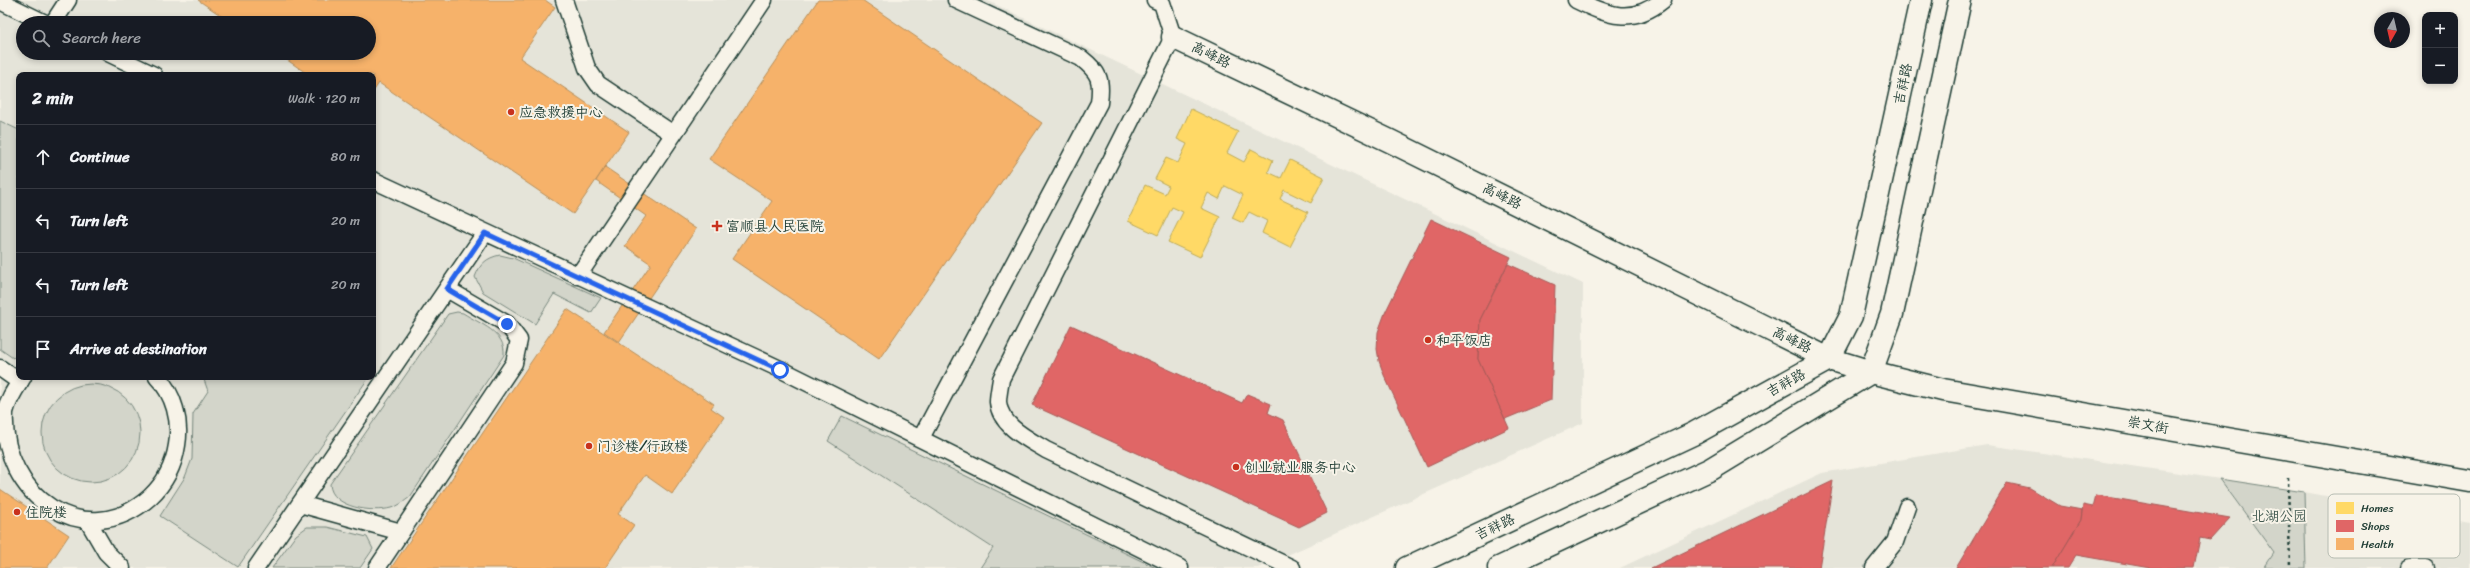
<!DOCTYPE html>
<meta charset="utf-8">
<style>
:root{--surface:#171b24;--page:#242831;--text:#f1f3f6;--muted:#9ea1a6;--line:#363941}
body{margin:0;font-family:Sriracha,"LXGW WenKai TC",sans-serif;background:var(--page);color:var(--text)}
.controls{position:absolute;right:12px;top:12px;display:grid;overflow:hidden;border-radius:8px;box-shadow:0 2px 6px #0003}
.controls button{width:36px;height:36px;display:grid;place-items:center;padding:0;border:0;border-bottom:1px solid var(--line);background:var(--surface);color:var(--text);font:20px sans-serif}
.compass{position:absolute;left:2374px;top:12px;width:36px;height:36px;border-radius:50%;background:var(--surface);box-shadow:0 2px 6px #0003;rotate:188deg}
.stop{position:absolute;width:12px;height:12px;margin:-9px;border:3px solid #2563eb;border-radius:50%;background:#fff}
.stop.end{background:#2563eb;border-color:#fff;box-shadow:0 1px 4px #0008}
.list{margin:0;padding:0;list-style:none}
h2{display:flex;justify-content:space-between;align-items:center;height:52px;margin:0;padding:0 16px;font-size:17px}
h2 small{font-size:13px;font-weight:400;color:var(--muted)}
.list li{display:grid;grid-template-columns:26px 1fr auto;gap:12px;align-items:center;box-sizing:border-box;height:64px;padding:0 16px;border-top:1px solid var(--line)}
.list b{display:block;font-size:15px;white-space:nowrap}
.list em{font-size:13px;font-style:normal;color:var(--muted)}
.icon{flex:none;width:22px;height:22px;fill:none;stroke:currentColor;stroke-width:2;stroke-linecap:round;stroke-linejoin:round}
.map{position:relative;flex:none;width:2470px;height:568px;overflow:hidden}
.search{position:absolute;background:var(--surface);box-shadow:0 2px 6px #0003;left:16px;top:16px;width:360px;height:44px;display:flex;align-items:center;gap:10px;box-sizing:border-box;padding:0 14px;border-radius:22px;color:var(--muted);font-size:15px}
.panel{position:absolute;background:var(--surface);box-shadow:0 2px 6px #0003;left:16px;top:72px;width:360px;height:308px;border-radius:8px}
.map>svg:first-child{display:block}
</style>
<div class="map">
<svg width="2470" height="568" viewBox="0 0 2470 568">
<rect width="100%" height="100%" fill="#f7f3e8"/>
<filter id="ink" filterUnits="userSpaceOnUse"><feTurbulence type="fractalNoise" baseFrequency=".025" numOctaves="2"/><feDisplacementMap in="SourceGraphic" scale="8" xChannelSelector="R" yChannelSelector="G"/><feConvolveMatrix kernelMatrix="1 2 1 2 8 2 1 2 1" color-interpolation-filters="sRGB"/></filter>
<g filter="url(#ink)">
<g fill="#e5e4d9" fill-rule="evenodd">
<path d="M0 0H986L1583 284V423L1258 568H0ZM23 23H369V53H23ZM19 75H373V377H19Z"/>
<polygon points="1987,445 2220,479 2274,553 2264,568 1620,568 1822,473"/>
<polygon points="2304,492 2470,522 2470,568 2306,568"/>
</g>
<g fill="#d3d5ca" stroke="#79897f">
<polygon points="0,121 19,130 19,353 13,358 0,349"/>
<path d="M500 255 513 258 601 298 591 313 554 294 535 324 483 292 475 277C480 264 486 258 500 255Z"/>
<path d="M457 312 463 313C480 324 506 332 504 355L410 497C403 502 399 506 391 508 373 513 331 508 330 484L448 314Z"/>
<polygon points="203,377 369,377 238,567 160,516 185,477 192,459 193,414 208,391"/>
<circle cx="91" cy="433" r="49"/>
<polygon points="842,416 1156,568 980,568 993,548 828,441"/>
<polygon points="2220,479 2304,492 2306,568 2264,568 2274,553"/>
<polygon points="307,527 327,527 367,537 373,549 360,568 272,568 296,535"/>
</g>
<polygon fill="#ffd966" stroke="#bcaa57" points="1191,109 1238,132 1227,153 1244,162 1251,149 1273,160 1268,172 1281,178 1290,160 1324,177 1311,203 1284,190 1280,199 1308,212 1290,247 1262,233 1267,221 1249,212 1243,223 1232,218 1243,195 1225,186 1219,199 1208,193 1201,208 1220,217 1200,257 1168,242 1183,212 1172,207 1158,235 1128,221 1145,185 1165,194 1169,186 1155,179 1166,158 1178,163 1187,144 1177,139"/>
<g fill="#e06666" stroke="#a65a57">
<polygon points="1431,219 1511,257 1480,320 1478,359 1509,428 1427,467 1384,375 1379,361 1377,349 1378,332 1385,313"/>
<polygon points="1508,264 1555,285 1551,400 1505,419 1478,359 1480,320"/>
<polygon points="1071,325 1242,403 1247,394 1271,404 1268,413 1283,420 1327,513 1299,527 1032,405"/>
<polygon points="1833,481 1819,568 1651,568"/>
<polygon points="2007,483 2030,488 2060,506 2082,510 2081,520 2052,568 1956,568"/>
<polygon points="2096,495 2230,518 2210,540 2200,538 2194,568 2150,568 2076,555 2068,568 2052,568 2081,520 2083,505 2093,507"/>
</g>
<g fill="#f6b26b" stroke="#b68f5a">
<polygon points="198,0 545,0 555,7 520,58 629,132 573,214 379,83 373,92 373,75 309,75 277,53 369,53 369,23 232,23"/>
<polygon points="818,0 862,0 1042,123 879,359 732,259 772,201 709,159"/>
<polygon points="605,167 696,229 619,342 604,332 651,264 625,246 646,216 596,181"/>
<polygon points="567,309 697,394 698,393 714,404 711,408 724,417 672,494 645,475 618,514 634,525 605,568 391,568"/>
<polygon points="0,489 69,535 47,568 0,568"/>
</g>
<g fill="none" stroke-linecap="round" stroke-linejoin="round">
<g stroke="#1f3d34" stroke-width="19">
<g id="lane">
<polyline points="564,0 587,68 598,84 673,134"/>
<path d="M1155 0 1162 3 1173 37 1001 379C1000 386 998 395 998 402 1000 426 1028 439 1046 450L1292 568"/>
<path d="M1576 0C1609 16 1632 25 1663 0"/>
<polyline points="0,1 45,23"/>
<polyline points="53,23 68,0"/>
<polyline points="108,53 154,75"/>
<polyline points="373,180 780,369 1180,568"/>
<polyline points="578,276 764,0"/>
<polyline points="0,368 20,382"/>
<path d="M23 377C16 388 8 399 5 412 0 496 86 555 150 497 165 483 174 465 177 445 181 421 174 394 157 377"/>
<path d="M921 438 1099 103C1102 80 1100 73 1081 58L956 0"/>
<polyline points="300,504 401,532"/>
<polyline points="88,521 106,552 122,568"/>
<polyline points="256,568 485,233"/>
<polyline points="377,568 514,363 519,340 507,324 447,289"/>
<polyline points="1874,568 1895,542 1907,507"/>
<polyline points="2409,568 2426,568"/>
</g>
</g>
<g stroke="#1f3d34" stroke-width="25">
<g id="secondary">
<polyline points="1173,37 1390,141 1829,359 1871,372 1943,390 2470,481"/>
<polyline points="1407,568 1695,433 1829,359 1851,316 1921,0"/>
<polyline points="1499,568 1711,469 1871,372 1892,314 1960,0"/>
</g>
</g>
<polyline stroke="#1f3d34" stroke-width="2.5" stroke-dasharray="3 3" stroke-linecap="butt" points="2288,477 2290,568"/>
<use href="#lane" stroke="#f7f3e8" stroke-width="16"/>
<use href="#secondary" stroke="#f7f3e8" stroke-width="22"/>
</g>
</g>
<g fill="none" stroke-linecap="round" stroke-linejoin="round" filter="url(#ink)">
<polyline stroke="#2563eb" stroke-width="5" points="507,324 447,289 485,233 780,370"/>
</g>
<g fill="#c8321e" stroke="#f7f3e8" stroke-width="1.5">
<circle cx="511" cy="112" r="4"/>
<path d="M715 220h4v4h4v4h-4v4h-4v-4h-4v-4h4z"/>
<circle cx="1428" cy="340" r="4"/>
<circle cx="589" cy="446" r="4"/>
<circle cx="1236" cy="467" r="4"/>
<circle cx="17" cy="512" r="4"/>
</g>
<g text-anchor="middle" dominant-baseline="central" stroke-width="4" stroke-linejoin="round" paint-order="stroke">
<g font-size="14" fill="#1f3d34" stroke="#f7f3e8">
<text transform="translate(1211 55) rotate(26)">高峰路</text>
<text transform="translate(1903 84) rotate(-78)">吉祥路</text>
<text transform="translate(1502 196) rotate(26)">高峰路</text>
<text transform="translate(1792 340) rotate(26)">高峰路</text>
<text transform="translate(1786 383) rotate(-29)">吉祥路</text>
<text transform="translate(2148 425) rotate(10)">崇文街</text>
<text transform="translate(1495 527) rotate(-25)">吉祥路</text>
</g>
<g font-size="14" fill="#1f3d34" stroke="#f7f3e8" text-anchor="start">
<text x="519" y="112">应急救援中心</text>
<text x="726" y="226">富顺县人民医院</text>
<text x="1436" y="340">和平饭店</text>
<text x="597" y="446">门诊楼/行政楼</text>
<text x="1244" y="467">创业就业服务中心</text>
<text x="25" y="512">住院楼</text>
</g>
<g font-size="14" fill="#435b52" stroke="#f7f3e8">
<text x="2279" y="516">北湖公园</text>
</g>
</g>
<rect x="2328" y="494" width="132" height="64" rx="6" fill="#f7f3e8" stroke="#b6bcb2" stroke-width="1"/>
<rect x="2336" y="502" width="18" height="12" fill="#ffd966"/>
<rect x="2336" y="520" width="18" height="12" fill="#e06666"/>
<rect x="2336" y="538" width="18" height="12" fill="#f6b26b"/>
<g font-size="11" fill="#1f3d34">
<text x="2361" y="512">Homes</text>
<text x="2361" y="530">Shops</text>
<text x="2361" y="548">Health</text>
</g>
</svg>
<div class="controls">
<button>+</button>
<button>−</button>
</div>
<svg class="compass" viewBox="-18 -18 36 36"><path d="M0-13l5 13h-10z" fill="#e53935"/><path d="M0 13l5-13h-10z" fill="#9ea1a6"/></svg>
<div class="stop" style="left:780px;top:370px"></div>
<div class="stop end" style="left:507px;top:324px"></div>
<div class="search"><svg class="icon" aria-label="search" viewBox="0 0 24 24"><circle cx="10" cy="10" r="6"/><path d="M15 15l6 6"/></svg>Search here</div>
<section class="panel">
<h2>2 min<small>Walk · 120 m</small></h2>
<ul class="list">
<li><svg class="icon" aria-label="ahead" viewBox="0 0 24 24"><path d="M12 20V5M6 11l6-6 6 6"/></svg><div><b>Continue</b></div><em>80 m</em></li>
<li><svg class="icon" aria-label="left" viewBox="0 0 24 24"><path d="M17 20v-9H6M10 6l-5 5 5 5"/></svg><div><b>Turn left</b></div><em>20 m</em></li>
<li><svg class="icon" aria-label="left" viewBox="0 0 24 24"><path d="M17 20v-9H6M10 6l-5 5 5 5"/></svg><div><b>Turn left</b></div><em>20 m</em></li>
<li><svg class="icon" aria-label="arrive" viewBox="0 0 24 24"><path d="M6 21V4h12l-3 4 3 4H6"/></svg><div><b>Arrive at destination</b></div></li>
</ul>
</section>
</div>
